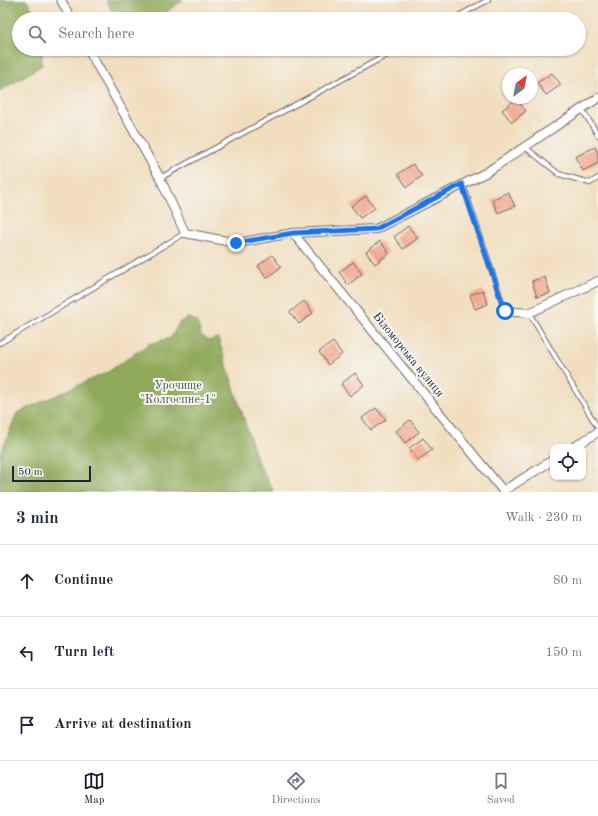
<!DOCTYPE html>
<meta charset="utf-8">
<style>
:root{--surface:#fff;--page:#f2f2f3;--text:#1f2937;--muted:#747a83;--line:#e0e1e3;--accent:#111827}
body{margin:0;font-family:"Old Standard TT",serif;background:var(--page);color:var(--text)}
.controls{position:absolute;right:12px;bottom:12px;display:grid;overflow:hidden;border-radius:8px;box-shadow:0 1px 3px #0004}
.controls button{width:36px;height:36px;display:grid;place-items:center;padding:0;border:0;border-bottom:1px solid var(--line);background:var(--surface);color:var(--text);font:20px sans-serif}
.compass{position:absolute;left:502px;top:68px;width:36px;height:36px;border-radius:50%;background:var(--surface);box-shadow:0 1px 3px #0004;rotate:32deg}
.scale{position:absolute;left:12px;bottom:10px;width:79px;box-sizing:border-box;padding-left:4px;border:2px solid #22223b;border-top:0;font-size:11px;line-height:14px;white-space:nowrap;color:#22223b;-webkit-text-stroke:3px #f6f6f2;paint-order:stroke}
.stop{position:absolute;width:12px;height:12px;margin:-9px;border:3px solid #1a73e8;border-radius:50%;background:#fff}
.stop.end{background:#1a73e8;border-color:#fff;box-shadow:0 1px 4px #0008}
.list{margin:0;padding:0;list-style:none}
h2{display:flex;justify-content:space-between;align-items:center;height:52px;margin:0;padding:0 16px;font-size:17px}
h2 small{font-size:13px;font-weight:400;color:var(--muted)}
.list li{display:grid;grid-template-columns:26px 1fr auto;gap:12px;align-items:center;box-sizing:border-box;height:72px;padding:0 16px;border-top:1px solid var(--line)}
.list b{display:block;font-size:15px;white-space:nowrap}
.list em{font-size:13px;font-style:normal;color:var(--muted)}
.icon{flex:none;width:22px;height:22px;fill:none;stroke:currentColor;stroke-width:2;stroke-linecap:round;stroke-linejoin:round}
.map{position:relative;flex:none;width:598px;height:492px;overflow:hidden}
.search{position:absolute;background:var(--surface);box-shadow:0 1px 3px #0004;left:12px;right:12px;top:12px;height:44px;display:flex;align-items:center;gap:10px;box-sizing:border-box;padding:0 14px;border-radius:22px;color:var(--muted);font-size:15px}
.sheet{height:268px;background:var(--surface)}
nav{display:flex;justify-content:space-around;align-items:center;box-sizing:border-box;height:56px;border-top:1px solid var(--line);background:var(--surface);font-size:11px;color:var(--muted)}
nav a{display:grid;justify-items:center;gap:2px}
nav .on{color:var(--accent)}
.map>svg:first-child{display:block}
</style>
<div class="map">
<svg width="598" height="492" viewBox="0 0 598 492">
<rect width="100%" height="100%" fill="#f6f6f2"/>
<filter id="ink" filterUnits="userSpaceOnUse"><feTurbulence type="fractalNoise" baseFrequency=".025" numOctaves="2"/><feDisplacementMap in="SourceGraphic" scale="8" xChannelSelector="R" yChannelSelector="G"/><feConvolveMatrix kernelMatrix="1 2 1 2 8 2 1 2 1" color-interpolation-filters="sRGB"/></filter>
<filter id="wash" filterUnits="userSpaceOnUse"><feTurbulence type="fractalNoise" baseFrequency=".012" numOctaves="4" result="noise"/><feDisplacementMap in="SourceGraphic" scale="16" xChannelSelector="R" yChannelSelector="G"/><feGaussianBlur stdDeviation="0.9" result="paint"/><feColorMatrix in="noise" values="0 0 0 0 0 0 0 0 0 0 0 0 0 0 0 0 0 1.4 0 .05"/><feComposite in="paint" operator="in"/></filter>
<g filter="url(#wash)">
<rect width="100%" height="100%" fill="#f1debe"/>
<g fill="#90aa5b" stroke="#59664b">
<polygon points="0,0 26,0 39,19 19,19 19,49 42,49 42,65 0,91"/>
<polygon points="106,0 183,0 157,19 116,19"/>
<polygon points="188,318 197,321 201,335 208,341 218,338 258,463 274,492 0,492 0,455 17,413 108,372 149,344 171,338 179,323"/>
</g>
<g id="blocks">
<g fill="#f3a388">
<polygon points="552,73 561,85 546,95 537,83"/>
<polygon points="516,99 526,111 512,122 502,110"/>
<polygon points="595,147 598,153 598,163 583,171 575,157"/>
<polygon points="413,164 422,176 407,187 398,174"/>
<polygon points="508,192 515,206 498,213 492,200"/>
<polygon points="366,196 375,208 360,218 351,206"/>
<polygon points="408,226 418,238 403,249 394,237"/>
<polygon points="380,241 389,253 375,264 366,252"/>
<polygon points="272,255 281,267 267,278 258,266"/>
<polygon points="353,262 362,274 348,285 339,272"/>
<polygon points="545,277 550,293 537,297 532,281"/>
<polygon points="483,290 488,304 475,309 470,295"/>
<polygon points="304,301 313,313 299,324 290,312"/>
<polygon points="333,342 342,354 328,365 319,352"/>
<polygon points="355,373 364,385 350,396 341,384"/>
<polygon points="376,408 386,420 371,430 362,418"/>
<polygon points="410,420 419,432 405,443 396,431"/>
<polygon points="423,438 432,450 418,460 409,448"/>
</g>
</g>
</g>
<g filter="url(#ink)">
<use href="#blocks" fill-opacity="0" stroke="#6a6469" stroke-width="1"/>
<g fill="none" stroke-linecap="round" stroke-linejoin="round">
<g stroke="#6a6469" stroke-width="6">
<g id="service">
<polyline points="453,19 488,0"/>
<polyline points="582,109 598,135"/>
<polyline points="525,147 559,174 590,183 598,178"/>
<polyline points="160,178 398,49"/>
<polyline points="463,184 505,311"/>
<polyline points="529,313 598,428"/>
<polyline points="0,343 185,233"/>
</g>
</g>
<g stroke="#6a6469" stroke-width="10">
<g id="minor">
<polyline points="61,0 71,19"/>
<polyline points="88,49 160,178 185,233 237,243 293,233 376,229 487,172 598,98"/>
<polyline points="293,233 504,492"/>
<polyline points="505,311 529,313 598,281"/>
<polyline points="574,447 598,432"/>
<polyline points="503,491 553,460"/>
</g>
</g>
<use href="#service" stroke="#fff" stroke-width="4"/>
<use href="#minor" stroke="#fff" stroke-width="8"/>
</g>
</g>
<g fill="none" stroke-linecap="round" stroke-linejoin="round" filter="url(#ink)">
<polyline stroke="#1a73e8" stroke-width="5" points="236,243 293,233 376,229 462,184 505,311"/>
</g>
<g text-anchor="middle" dominant-baseline="central" stroke-width="4" stroke-linejoin="round" paint-order="stroke">
<g font-size="12" fill="#22223b" stroke="#f6f6f2">
<text transform="translate(408 355) rotate(51)">Біломорська вулиця</text>
</g>
<g font-size="12" fill="#4e5348" stroke="#f6f6f2">
<text x="178" y="386">Урочище<tspan x="178" dy="14">"Колгоспне-1"</tspan></text>
</g>
</g>
</svg>
<div class="controls">
<button><svg class="icon" aria-label="locate" viewBox="0 0 24 24"><circle cx="12" cy="12" r="6"/><path d="M12 2v4M12 18v4M2 12h4M18 12h4"/></svg></button>
</div>
<svg class="compass" viewBox="-18 -18 36 36"><path d="M0-13l5 13h-10z" fill="#e53935"/><path d="M0 13l5-13h-10z" fill="#747a83"/></svg>
<div class="scale">50 m</div>
<div class="stop" style="left:505px;top:311px"></div>
<div class="stop end" style="left:236px;top:243px"></div>
<div class="search"><svg class="icon" aria-label="search" viewBox="0 0 24 24"><circle cx="10" cy="10" r="6"/><path d="M15 15l6 6"/></svg>Search here</div>
</div>
<section class="sheet">
<h2>3 min<small>Walk · 230 m</small></h2>
<ul class="list">
<li><svg class="icon" aria-label="ahead" viewBox="0 0 24 24"><path d="M12 20V5M6 11l6-6 6 6"/></svg><div><b>Continue</b></div><em>80 m</em></li>
<li><svg class="icon" aria-label="left" viewBox="0 0 24 24"><path d="M17 20v-9H6M10 6l-5 5 5 5"/></svg><div><b>Turn left</b></div><em>150 m</em></li>
<li><svg class="icon" aria-label="arrive" viewBox="0 0 24 24"><path d="M6 21V4h12l-3 4 3 4H6"/></svg><div><b>Arrive at destination</b></div></li>
</ul>
</section>
<nav>
<a class="on"><svg class="icon" aria-label="map" viewBox="0 0 24 24"><path d="M3 6l6-2 6 2 6-2v14l-6 2-6-2-6 2zM9 4v14M15 6v14"/></svg>Map</a>
<a><svg class="icon" aria-label="directions" viewBox="0 0 24 24"><path d="M12 3l9 9-9 9-9-9zM9 14v-3h6M13 9l2 2-2 2"/></svg>Directions</a>
<a><svg class="icon" aria-label="saved" viewBox="0 0 24 24"><path d="M7 4h10v16l-5-4-5 4z"/></svg>Saved</a>
</nav>
